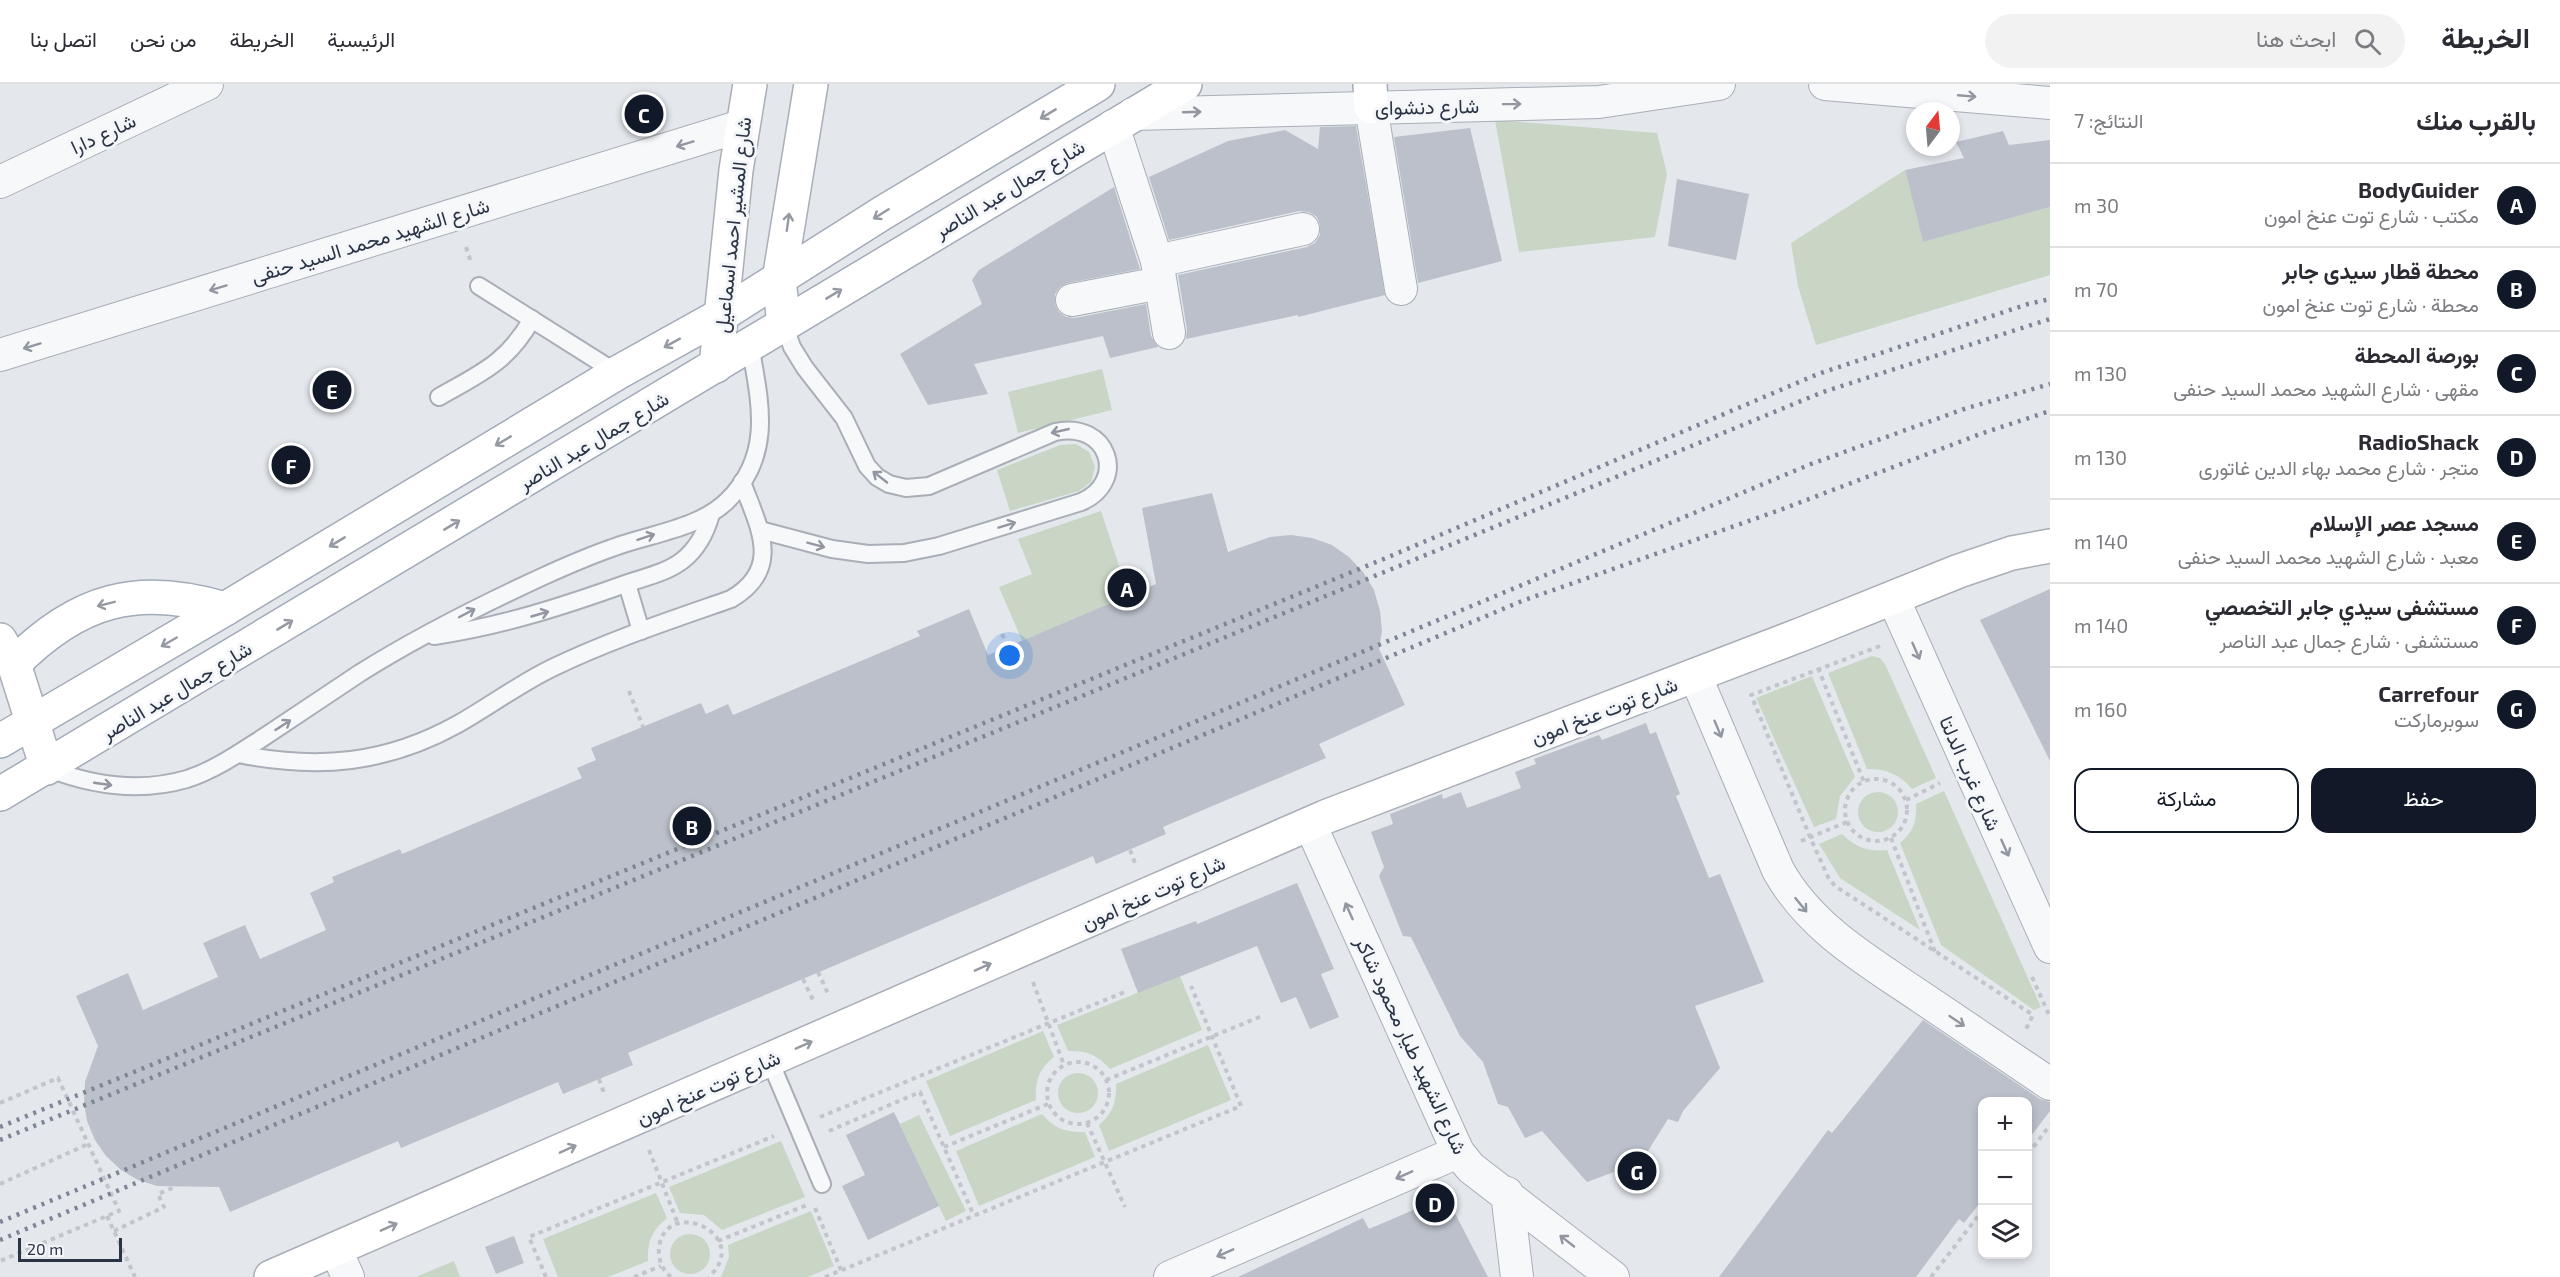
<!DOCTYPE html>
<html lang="ar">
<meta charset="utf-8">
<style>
:root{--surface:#fff;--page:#f2f2f3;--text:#2b2b33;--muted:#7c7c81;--line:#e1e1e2;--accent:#111827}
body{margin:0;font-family:"Exo 2",Vazirmatn,sans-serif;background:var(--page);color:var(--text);direction:rtl}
.controls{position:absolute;right:18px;bottom:18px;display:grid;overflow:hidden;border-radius:12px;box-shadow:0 3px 9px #0003}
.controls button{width:54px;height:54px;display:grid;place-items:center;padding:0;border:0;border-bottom:2px solid var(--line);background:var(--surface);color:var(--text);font:30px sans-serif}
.compass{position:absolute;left:1906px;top:18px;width:54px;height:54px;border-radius:50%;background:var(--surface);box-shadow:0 3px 9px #0003;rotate:16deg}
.scale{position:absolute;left:18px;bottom:15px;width:104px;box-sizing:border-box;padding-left:6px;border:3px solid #2b3445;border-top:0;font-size:16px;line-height:21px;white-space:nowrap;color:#2b3445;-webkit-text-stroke:4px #f4f6f9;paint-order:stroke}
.you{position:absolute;left:1010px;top:572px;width:21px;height:21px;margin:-15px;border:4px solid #fff;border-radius:50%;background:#1a73e8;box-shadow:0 0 0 9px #1a73e833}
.badge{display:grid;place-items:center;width:39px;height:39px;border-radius:50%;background:var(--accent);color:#fff;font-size:20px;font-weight:700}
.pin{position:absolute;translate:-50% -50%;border:3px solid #fff;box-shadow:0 2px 6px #0006}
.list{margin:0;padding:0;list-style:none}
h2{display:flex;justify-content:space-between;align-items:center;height:78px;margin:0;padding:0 24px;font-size:26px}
h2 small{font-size:20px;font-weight:400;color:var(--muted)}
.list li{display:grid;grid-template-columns:39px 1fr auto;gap:18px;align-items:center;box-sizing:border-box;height:84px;padding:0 24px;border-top:2px solid var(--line)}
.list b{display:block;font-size:22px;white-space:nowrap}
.list p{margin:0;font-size:20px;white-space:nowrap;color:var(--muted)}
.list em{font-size:20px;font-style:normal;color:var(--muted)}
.actions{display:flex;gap:12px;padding:18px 24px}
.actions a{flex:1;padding:14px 0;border:2px solid var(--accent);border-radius:18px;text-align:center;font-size:21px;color:var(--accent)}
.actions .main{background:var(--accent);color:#fff}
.icon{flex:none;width:33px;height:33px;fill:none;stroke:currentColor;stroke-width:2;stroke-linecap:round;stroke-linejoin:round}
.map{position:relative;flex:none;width:2050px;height:1193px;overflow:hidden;direction:ltr}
header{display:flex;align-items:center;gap:36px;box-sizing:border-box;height:84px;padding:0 30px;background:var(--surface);border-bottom:2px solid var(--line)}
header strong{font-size:28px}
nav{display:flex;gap:33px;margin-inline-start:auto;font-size:21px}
.search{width:420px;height:54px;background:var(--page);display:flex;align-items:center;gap:15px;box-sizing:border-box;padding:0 21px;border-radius:33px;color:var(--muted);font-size:22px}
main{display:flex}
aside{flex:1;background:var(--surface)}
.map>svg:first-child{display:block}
</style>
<header>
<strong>الخريطة</strong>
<div class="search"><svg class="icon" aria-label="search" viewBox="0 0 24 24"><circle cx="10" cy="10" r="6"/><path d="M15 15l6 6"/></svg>ابحث هنا</div>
<nav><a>الرئيسية</a><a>الخريطة</a><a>من نحن</a><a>اتصل بنا</a></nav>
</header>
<main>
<aside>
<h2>بالقرب منك<small>النتائج: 7</small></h2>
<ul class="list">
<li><span class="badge">A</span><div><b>BodyGuider</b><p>مكتب · شارع توت عنخ امون</p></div><em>30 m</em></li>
<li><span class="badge">B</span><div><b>محطة قطار سيدى جابر</b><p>محطة · شارع توت عنخ امون</p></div><em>70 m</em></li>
<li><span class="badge">C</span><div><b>بورصة المحطة</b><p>مقهى · شارع الشهيد محمد السيد حنفى</p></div><em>130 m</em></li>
<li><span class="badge">D</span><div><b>RadioShack</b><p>متجر · شارع محمد بهاء الدين غاتورى</p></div><em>130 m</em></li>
<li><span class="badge">E</span><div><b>مسجد عصر الإسلام</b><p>معبد · شارع الشهيد محمد السيد حنفى</p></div><em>140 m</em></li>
<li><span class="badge">F</span><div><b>مستشفى سيدي جابر التخصصي</b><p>مستشفى · شارع جمال عبد الناصر</p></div><em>140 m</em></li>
<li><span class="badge">G</span><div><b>Carrefour</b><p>سوبرماركت</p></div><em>160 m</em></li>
</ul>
<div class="actions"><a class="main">حفظ</a><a>مشاركة</a></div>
</aside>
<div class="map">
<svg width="2050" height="1193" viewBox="0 0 2050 1193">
<rect width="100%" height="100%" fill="#e4e7ec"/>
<g fill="#c9d6c5">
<polygon points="1495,36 1657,49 1667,90 1655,153 1519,168"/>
<polygon points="1905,86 1923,158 2050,123 2050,191 1816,261 1798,202 1791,159"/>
<polygon points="1102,285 1112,326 1018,349 1008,308"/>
<polygon points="1076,360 1089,368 1095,383 1091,398 1079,407 1010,427 997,386 1060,361"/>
<polygon points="1101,427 1129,512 1022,557 999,503 1032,490 1018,455"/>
<path d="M1872 572 1880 574 1885 580 1936 694 1912 705C1899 690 1886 685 1867 685L1828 589Z"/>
<polygon points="1812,592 1855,693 1840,712 1836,735 1814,743 1756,614"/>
<path d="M1944 707 2041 923 2034 926 1941 861 1900 759C1913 748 1917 738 1916 720Z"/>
<circle cx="1878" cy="728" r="20"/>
<path d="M1842 750C1855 763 1868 768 1887 766L1920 846 1840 794 1819 760Z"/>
<path d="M1180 892 1202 946 1110 985C1098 971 1086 966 1068 967L1057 941Z"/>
<path d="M1043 947 1054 973C1039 985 1035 996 1036 1016L950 1052 926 997Z"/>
<path d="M1208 961 1231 1016 1109 1067 1099 1041C1112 1030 1117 1018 1116 1000Z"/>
<circle cx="1078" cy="1009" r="20"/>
<path d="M1042 1030C1054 1044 1066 1049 1085 1048L1095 1073 979 1122 956 1067Z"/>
<polygon points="919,1031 966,1127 946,1137 900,1040"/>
<polygon points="781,1057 805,1113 722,1146 704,1131 680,1129 669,1103"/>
<path d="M656 1109 667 1134C652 1146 647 1158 648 1177L608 1193H558L543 1155Z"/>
<polygon points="811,1127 834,1182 808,1193 721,1193 729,1173 728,1161"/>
<circle cx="690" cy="1170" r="20"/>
<polygon points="454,1177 460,1193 418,1193 418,1192"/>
</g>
<g fill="#bbc0ca">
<polygon points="1356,42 1385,211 1298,233 1298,231 1186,255 1187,246 1178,191 1307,163 1315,159 1320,151 1320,141 1317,133 1309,128 1299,127 1169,156 1149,93 1228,57 1285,46 1318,65 1320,43"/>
<polygon points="1470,44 1502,177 1418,199 1394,53"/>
<polygon points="2003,47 2009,61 2050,56 2050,123 1923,158 1905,86 1964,74 1956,58"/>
<polygon points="1677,95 1749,110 1736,176 1668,162"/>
<polygon points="1114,103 1140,185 1068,199 1060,203 1055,210 1055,220 1059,228 1066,233 1075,234 1146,220 1151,252 1158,263 1110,274 1103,252 974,280 988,310 928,321 900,270 982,220 972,196 979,186"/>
<polygon points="1212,409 1228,468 1270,453 1291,451 1312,454 1332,461 1349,473 1363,488 1374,506 1380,527 1382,547 1379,565 1405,621 1319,660 1326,674 1163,743 1166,750 1096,780 1093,772 628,969 633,981 563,1010 558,998 401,1064 398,1057 230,1128 219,1103 157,1102 138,1096 121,1086 106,1072 95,1056 87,1037 84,1018 85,998 98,962 76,912 128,889 143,926 218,893 203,859 245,841 260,875 326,846 310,809 334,798 332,793 400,765 402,770 582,694 577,684 596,676 591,664 701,619 706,630 728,620 733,631 920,552 917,547 969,525 988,571 1156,500 1142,424"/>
<polygon points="2050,505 2050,677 1980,536"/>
<polygon points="1646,639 1650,650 1656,648 1680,710 1676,712 1709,794 1720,790 1764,898 1695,922 1720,984 1683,1027 1678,1038 1668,1035 1641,1078 1587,1098 1542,1047 1525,1054 1508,1023 1498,1020 1483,978 1460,952 1411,853 1403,852 1379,792 1384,783 1371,748 1393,740 1390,730 1442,710 1443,715 1461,708 1467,724 1521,704 1515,688 1536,680 1534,675 1599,651 1602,656"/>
<polygon points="1297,799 1334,885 1321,890 1339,933 1310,945 1296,913 1281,919 1257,862 1138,909 1121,865 1196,837 1197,840"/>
<polygon points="1923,936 2040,1015 2050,1018 2050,1027 2028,1056 2028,1017 1983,1017 1983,1115 1964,1139 1959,1135 1916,1193 1719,1193 1828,1046 1832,1049"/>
<polygon points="894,1028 939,1122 868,1156 842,1102 865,1091 846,1051"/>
<polygon points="1446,1112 1488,1193 1238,1193 1363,1134 1369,1145"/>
<polygon points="514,1152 524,1179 496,1190 485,1163"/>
</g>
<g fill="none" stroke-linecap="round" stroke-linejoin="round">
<g stroke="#a9aeb7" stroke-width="20">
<g id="lane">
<polyline points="479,202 617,289"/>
<path d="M439 313C481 289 507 279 532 235"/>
<path d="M760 446 832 465 868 470 904 469 939 462 1081 418C1129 397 1108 336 1055 348L929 402 906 404 889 400 877 393 867 382 844 334 805 284 792 263 784 240"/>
<polyline points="627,500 641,547"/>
<path d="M434 552C502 542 564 522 628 499 646 493 668 488 683 476 698 464 706 448 711 430"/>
<path d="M238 670C318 686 386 680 458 640 490 622 519 600 552 584 610 556 671 536 731 515 784 484 758 442 742 398"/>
<path d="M47 684C93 702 139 709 187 695 215 686 239 669 264 653 296 632 328 610 360 589 419 552 481 521 544 492 566 482 589 472 612 464 649 450 698 445 727 417 774 371 760 318 750 261"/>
<polyline points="770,977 822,1100"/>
</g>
</g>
<g stroke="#a9aeb7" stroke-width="34">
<g id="street">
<polyline points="1825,0 2050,19"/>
<polyline points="1371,23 1401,205"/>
<polyline points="1133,30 1599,18 1719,0"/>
<polyline points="1113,42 1157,177 1169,249"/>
<polyline points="0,98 207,0"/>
<polyline points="1157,177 1303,145"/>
<polyline points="1072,216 1160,199"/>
<polyline points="0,271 741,42"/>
<polyline points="1893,514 2050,863"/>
<path d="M1695 591 1778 786C1810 844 1868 877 1921 913 1964 942 2007 971 2050 1000"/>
<polyline points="1310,740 1458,1068 1471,1084 1613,1193"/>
<polyline points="1507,1109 1517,1193"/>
<polyline points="336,1166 348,1193"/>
<polyline points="1170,1193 1458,1068"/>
</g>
</g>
<g stroke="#a9aeb7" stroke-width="36">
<g id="secondary">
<polyline points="784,240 779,196 811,0"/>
<polyline points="716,282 736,86 750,0"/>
<polyline points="0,556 14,580 47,684"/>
<polyline points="271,1193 1325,733 1805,549 1959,487 2012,469 2050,462"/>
</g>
</g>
<g stroke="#a3abb8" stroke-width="36">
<g id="primary">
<polyline points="1370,0 1371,23"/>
<path d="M14 580C78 515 138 499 225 525"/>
<polyline points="0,657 225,525 617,289 723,230 884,128 1098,0"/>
<polyline points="0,710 1185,0"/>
</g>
</g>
<g stroke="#c2c5cb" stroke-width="4" stroke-dasharray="4.5 4.5" stroke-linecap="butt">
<polyline points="466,163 471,178"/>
<polyline points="1002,550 1008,563"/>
<polyline points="1880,562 1751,611 1810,753 1828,793 1835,802 2033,931 2026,945"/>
<polyline points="1818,584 1864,698"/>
<polyline points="629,607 643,643"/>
<circle cx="1876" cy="726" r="31"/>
<polyline points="1906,716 1940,699"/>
<polyline points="1891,754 1935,868"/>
<polyline points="1801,757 1847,738"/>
<polyline points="1130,766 1135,779"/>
<polyline points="818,888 829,912"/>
<polyline points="2032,893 2050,933"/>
<polyline points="803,895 814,918"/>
<polyline points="1033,898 1064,981"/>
<circle cx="1078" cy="1009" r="31"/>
<polyline points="599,995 605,1012"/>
<polyline points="1106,996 1262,932"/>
<polyline points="0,1019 58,994 119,1127 0,1177"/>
<polyline points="820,1033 1127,907"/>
<polyline points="1087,1039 1125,1123"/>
<polyline points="829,1047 920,1008 974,1132"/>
<polyline points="944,1063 1048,1020"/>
<polyline points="649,1066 678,1140"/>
<polyline points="2028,1070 2050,1041"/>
<polyline points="0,1100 88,1060"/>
<polyline points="815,1124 841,1186"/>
<polyline points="107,1132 135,1193"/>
<polyline points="114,1147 164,1123 158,1110 175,1103"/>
<polyline points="718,1157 807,1121"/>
<polyline points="546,1193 529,1153 774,1052"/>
<polyline points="634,1193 661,1182"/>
<path d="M671 1193C662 1186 658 1175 659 1164 665 1111 754 1150 709 1193"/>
<polyline points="825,1193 1241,1022 1191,902"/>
<polyline points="1931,1193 1982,1127"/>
</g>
<use href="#lane" stroke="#f7f8fa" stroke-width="16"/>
<use href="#street" stroke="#f7f8fa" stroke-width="32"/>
<use href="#secondary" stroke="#fff" stroke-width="33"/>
<use href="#primary" stroke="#fff" stroke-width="33"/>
<g stroke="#7d8696" stroke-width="4.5" stroke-dasharray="3 6" stroke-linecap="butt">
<polyline points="0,1043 1386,474 1818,290 2028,220 2050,215"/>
<polyline points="0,1056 1823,308 2050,235"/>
<polyline points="0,1138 1811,380 1967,324 2050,300"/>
<polyline points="0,1156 1522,517 1780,426 1983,349 2050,327"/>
</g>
</g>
<defs><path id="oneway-shaft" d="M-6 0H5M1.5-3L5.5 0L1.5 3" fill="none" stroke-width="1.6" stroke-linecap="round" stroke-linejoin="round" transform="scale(1.5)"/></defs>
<g stroke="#9196a0">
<use href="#oneway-shaft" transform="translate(1967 12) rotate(5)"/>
<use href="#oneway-shaft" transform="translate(1512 20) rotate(-1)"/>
<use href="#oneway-shaft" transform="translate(1192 28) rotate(-2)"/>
<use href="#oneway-shaft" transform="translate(685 60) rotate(163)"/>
<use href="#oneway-shaft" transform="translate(218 204) rotate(163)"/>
<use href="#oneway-shaft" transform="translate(32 262) rotate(163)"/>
<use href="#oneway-shaft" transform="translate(1060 347) rotate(167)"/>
<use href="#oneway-shaft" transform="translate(880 393) rotate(-142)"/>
<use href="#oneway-shaft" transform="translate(1007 441) rotate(-17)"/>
<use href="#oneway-shaft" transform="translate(646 453) rotate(-18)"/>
<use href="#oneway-shaft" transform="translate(816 461) rotate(15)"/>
<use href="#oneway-shaft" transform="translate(467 529) rotate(-28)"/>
<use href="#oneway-shaft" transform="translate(540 530) rotate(-16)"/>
<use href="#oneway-shaft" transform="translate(1916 567) rotate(66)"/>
<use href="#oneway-shaft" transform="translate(283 641) rotate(-33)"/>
<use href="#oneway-shaft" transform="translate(1718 645) rotate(67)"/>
<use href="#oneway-shaft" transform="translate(103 700) rotate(8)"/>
<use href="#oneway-shaft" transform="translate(2005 764) rotate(66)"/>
<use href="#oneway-shaft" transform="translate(1801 821) rotate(51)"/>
<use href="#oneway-shaft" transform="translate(1349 827) rotate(-114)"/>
<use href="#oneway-shaft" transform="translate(1957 937) rotate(34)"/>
<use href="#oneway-shaft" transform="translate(1404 1091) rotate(156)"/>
<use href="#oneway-shaft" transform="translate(1567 1157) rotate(-142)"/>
<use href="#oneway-shaft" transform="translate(1225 1169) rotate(156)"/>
</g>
<g stroke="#959aa2">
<use href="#oneway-shaft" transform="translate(1048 30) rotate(149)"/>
<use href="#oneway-shaft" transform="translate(881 130) rotate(148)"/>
<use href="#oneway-shaft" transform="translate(788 138) rotate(-82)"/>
<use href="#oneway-shaft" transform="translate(834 210) rotate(-31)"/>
<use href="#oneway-shaft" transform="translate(672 259) rotate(151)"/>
<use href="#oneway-shaft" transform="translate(503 357) rotate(149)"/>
<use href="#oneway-shaft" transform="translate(452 441) rotate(-31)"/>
<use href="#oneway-shaft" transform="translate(337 458) rotate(149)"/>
<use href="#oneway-shaft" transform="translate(106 520) rotate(166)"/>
<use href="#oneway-shaft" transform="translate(285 541) rotate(-31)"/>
<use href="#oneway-shaft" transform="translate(169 558) rotate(150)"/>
<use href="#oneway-shaft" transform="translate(983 883) rotate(-24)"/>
<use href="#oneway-shaft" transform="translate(804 961) rotate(-24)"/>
<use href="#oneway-shaft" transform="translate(568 1065) rotate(-24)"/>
<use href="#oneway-shaft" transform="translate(389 1143) rotate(-24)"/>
</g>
<g text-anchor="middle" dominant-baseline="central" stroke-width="6" stroke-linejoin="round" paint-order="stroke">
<g font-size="20" fill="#2b3445" stroke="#f4f6f9">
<text transform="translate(1427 22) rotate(-1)">شارع دنشواى</text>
<text transform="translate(103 49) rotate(-25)">شارع دارا</text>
<text transform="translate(1009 104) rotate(-31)">شارع جمال عبد الناصر</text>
<text transform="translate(732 141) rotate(-84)">شارع المشير احمد اسماعيل</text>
<text transform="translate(370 156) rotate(-17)">شارع الشهيد محمد السيد حنفى</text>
<text transform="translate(593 356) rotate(-31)">شارع جمال عبد الناصر</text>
<text transform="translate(176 606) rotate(-31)">شارع جمال عبد الناصر</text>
<text transform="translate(1604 626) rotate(-21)">شارع توت عنخ امون</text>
<text transform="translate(1971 689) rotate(66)">شارع غرب الدلتا</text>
<text transform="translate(1153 808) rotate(-24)">شارع توت عنخ امون</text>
<text transform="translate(1412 961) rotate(65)">شارع الشهيد طيار محمود شاكر</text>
<text transform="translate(708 1003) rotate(-24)">شارع توت عنخ امون</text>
</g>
</g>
</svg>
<div class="controls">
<button>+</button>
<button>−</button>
<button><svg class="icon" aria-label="layers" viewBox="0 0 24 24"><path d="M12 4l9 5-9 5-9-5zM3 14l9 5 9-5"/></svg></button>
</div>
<svg class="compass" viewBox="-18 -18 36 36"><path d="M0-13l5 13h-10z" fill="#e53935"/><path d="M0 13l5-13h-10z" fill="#7c7c81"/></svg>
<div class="scale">20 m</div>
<div class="you"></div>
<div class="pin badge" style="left:1127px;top:504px">A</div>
<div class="pin badge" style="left:692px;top:742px">B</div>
<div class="pin badge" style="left:644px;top:30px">C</div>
<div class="pin badge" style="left:1435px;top:1119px">D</div>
<div class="pin badge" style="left:332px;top:306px">E</div>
<div class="pin badge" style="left:291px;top:381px">F</div>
<div class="pin badge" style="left:1637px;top:1087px">G</div>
</div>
</main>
